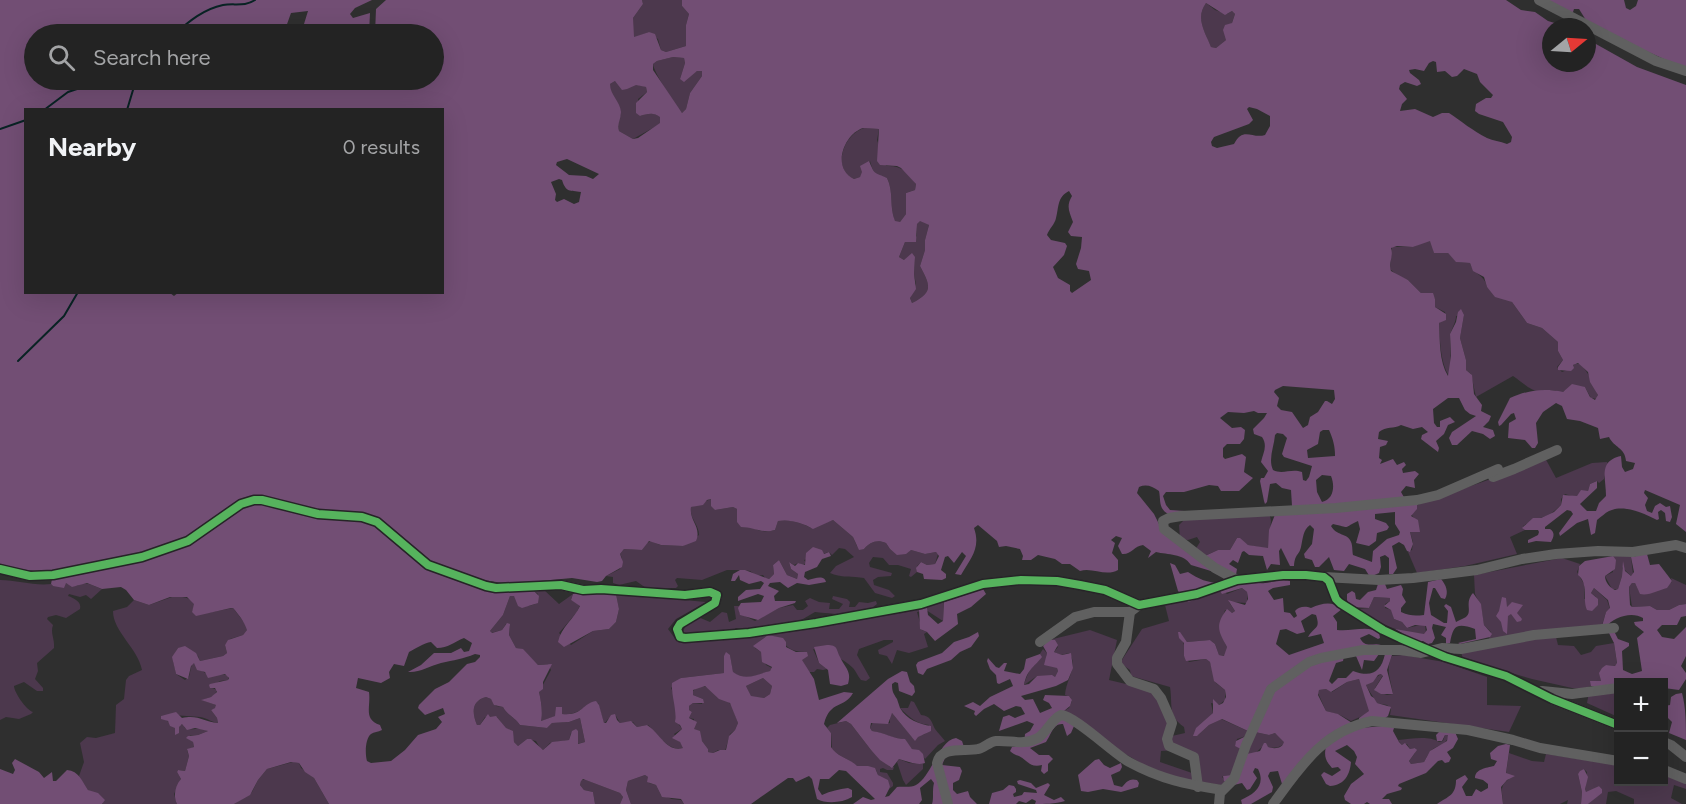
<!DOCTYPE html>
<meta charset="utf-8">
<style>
:root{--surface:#232323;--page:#2f2f30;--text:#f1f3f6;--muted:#a3a4a6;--line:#404041}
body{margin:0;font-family:Figtree,sans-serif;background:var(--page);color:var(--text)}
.controls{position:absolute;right:18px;bottom:18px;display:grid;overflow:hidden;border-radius:0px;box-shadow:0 6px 24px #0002}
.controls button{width:54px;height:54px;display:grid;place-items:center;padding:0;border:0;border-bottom:2px solid var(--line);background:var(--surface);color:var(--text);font:30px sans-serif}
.compass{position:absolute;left:1542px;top:18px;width:54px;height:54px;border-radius:50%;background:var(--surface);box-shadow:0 6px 24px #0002;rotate:72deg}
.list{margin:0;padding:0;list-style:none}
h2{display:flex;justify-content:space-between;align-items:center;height:78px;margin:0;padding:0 24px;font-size:26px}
h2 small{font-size:20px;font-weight:400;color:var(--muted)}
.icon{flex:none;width:33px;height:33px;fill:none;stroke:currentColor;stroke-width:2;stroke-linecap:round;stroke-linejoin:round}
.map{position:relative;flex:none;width:1686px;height:804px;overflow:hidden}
.search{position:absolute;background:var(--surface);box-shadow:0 6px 24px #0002;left:24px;top:24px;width:420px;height:66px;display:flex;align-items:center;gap:15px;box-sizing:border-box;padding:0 21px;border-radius:33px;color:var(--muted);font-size:22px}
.panel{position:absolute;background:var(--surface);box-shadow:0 6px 24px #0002;left:24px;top:108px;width:420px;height:186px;border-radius:0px}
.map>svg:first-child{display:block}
</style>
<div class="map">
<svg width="1686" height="804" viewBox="0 0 1686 804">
<rect width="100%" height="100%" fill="#2f2f2f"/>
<g fill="#4c384d">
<polygon points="642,0 682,0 682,6 689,14 686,25 688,41 686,46 666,52 661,50 658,39 649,32 633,38 633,18 643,4"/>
<path d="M1206 3 1215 10 1227 14 1232 11 1235 14 1226 40 1216 48 1211 47C1205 32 1195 18 1206 3Z"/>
<path d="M673 57 684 58 685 63 680 79 697 71H702V76L690 93 686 109 682 113C676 107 653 71 653 64L657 61Z"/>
<path d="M615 81C624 84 640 84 646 87L647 92 638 99 640 116C648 114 653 112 661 117L660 124 633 139 619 131 618 120 621 115 610 90V84Z"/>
<path d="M864 128 879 129 877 140 886 166C901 165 908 172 916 184L915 190 906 193V214L900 222H895C889 207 894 192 887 178 875 176 873 172 870 161L860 177 854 179C831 168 844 134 864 128Z"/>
<path d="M920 220 929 225 925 240V250L920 266C930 285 934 292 912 303L910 298 916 284 914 274 915 257 904 260 899 257 905 242H910L917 236V224Z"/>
<path d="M1429 240 1432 242 1434 253H1448L1457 262 1470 263C1473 274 1485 275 1487 287L1512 302 1527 323 1542 328 1558 342V351L1563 360 1557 367 1562 372 1567 370 1575 364H1580C1589 372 1593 384 1598 395L1597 399 1591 398 1585 387C1572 386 1571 387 1561 393 1553 389 1550 390 1542 391 1532 393 1521 381 1513 376L1476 397 1471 374 1466 370V360L1460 338 1464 315 1456 316C1456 323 1451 329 1450 336 1450 349 1452 364 1449 376 1440 362 1440 340 1439 323L1446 318 1445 312 1435 307V298L1421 293 1408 280 1398 276 1390 269 1392 247H1413Z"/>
<path d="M1544 456 1556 478 1592 463 1607 462 1608 464 1604 479 1599 483 1597 481 1590 484 1588 491 1575 497 1565 494 1561 499V505C1557 508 1554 512 1550 514 1540 519 1532 520 1523 526L1525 530 1510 537 1517 554 1465 566 1417 573 1408 552 1412 550 1413 542 1410 532 1413 531 1414 518 1411 514 1416 510 1417 505 1505 474Z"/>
<path d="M711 499 715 510 733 507 737 509V515C748 526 759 535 775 530L778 521C789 519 802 523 811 528L833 520 853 537 857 546 864 549C870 542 877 539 886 543L890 549 894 552 911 550 925 554 936 552 938 554 935 564 927 565 921 562 917 566V572L911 577 909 576 911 569 898 565H889L883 558 873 557 869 563 870 567 892 573 891 576 878 577 873 580 874 585 889 590 895 596 892 598 875 593 864 578C853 576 840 578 830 573L836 566 854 557 845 549 839 548 832 555 829 552 804 560 806 563 803 565 798 563 794 565 789 562 791 569 798 574 797 579 787 575 779 560 773 565 774 574 769 579 765 578 763 575 757 576 750 571 742 570H727L702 580 677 578 675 580 678 586 676 588H646L636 581 619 585 613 583V577L606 576 620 569 622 558 620 554 624 549 642 550 647 543 651 541 660 545 683 546 699 535C699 524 689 518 691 507Z"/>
<polygon points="1270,516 1271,521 1268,549 1248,545 1237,538 1230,550 1218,550 1205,556 1195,550 1200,542 1197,537 1188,540 1180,539 1179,525 1185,519"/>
<polygon points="1633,555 1631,557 1633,574 1631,576 1622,567 1622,576 1618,589 1612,589 1605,576 1613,572 1613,556"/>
<polygon points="1562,558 1580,564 1577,572 1584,584 1584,599 1596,597 1591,593 1594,588 1607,600 1610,609 1606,612 1602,625 1489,639 1491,632 1484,625 1481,606 1475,594 1474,575"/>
<polygon points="1671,578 1686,585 1686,604 1679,605 1669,610 1657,610 1650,606 1632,607 1629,587 1632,583 1635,583 1639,591 1647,594 1672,582"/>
<path d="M0 580C17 580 34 586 51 584L53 586 66 583 77 586C86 580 93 586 102 589L91 599 86 595 80 597 69 594 68 596C74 598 82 602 80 609L66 618 56 615 48 617 47 619 53 625C50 633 55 639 54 648L37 663 38 671 35 679 43 688V691H37L24 682 14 686C14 692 26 710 33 712L31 714 19 719 6 717 0 720Z"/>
<path d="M1242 588 1247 592V603L1229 602 1235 611 1232 613 1225 610C1220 626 1219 632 1227 647L1225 656 1219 655 1215 644 1210 640 1187 642 1180 633 1184 645V656L1189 662 1206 659 1210 662 1216 683 1225 690V700L1219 705 1211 703 1213 713 1197 736 1209 725 1221 719 1248 731 1246 736 1237 739 1235 746 1255 732 1269 735 1275 733 1284 740V744C1276 750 1271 747 1262 747L1231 775 1223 776 1222 777 1226 781 1221 785 1200 782 1195 756 1176 750 1161 751 1160 762 1192 773 1193 784 1144 765 1107 743 1064 711 1069 708 1072 701 1070 697 1065 695C1066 679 1079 666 1069 653L1061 655 1054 652 1058 647 1049 640 1090 630 1117 640 1109 680 1147 689 1161 699 1172 736 1185 733 1184 727C1167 715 1173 705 1170 687L1131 676 1130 670 1120 663 1142 629 1169 621 1165 605 1195 599 1221 589 1227 594Z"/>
<path d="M543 589 559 604 573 594 571 600 580 605 577 612 559 633 571 645 593 631 609 629 616 622 619 609 616 594 706 602 676 619 668 629 676 640 944 600 943 621 926 610 917 612 922 630 927 632 924 634 928 647 909 653 897 650 892 664 887 656 879 654 878 650 893 642V640H884L859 649 857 655 870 678 866 681 861 680C858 677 856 671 853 668 842 657 829 654 813 649L819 663 827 669 823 670 817 669 814 672H808L801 660 805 652C791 652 787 647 779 638L768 635 760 641 755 648 761 652 766 665 772 668 770 671C756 675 747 682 733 673L730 655 724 656V673L681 678 671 688C675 695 677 711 675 719L682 729 674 734 683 746V748C668 752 658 734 648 725L637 727 633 722 620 723 616 716 608 719 604 724 598 703C582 705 580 716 561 714L562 707 556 709V716L541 721C543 712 541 701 539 692L551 670 548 664 538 665 521 649 516 648 509 635 510 626 506 624 502 630 491 633 490 631 503 615 510 596H514L529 606 535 604 538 594 534 591Z"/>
<path d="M175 596C184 597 189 597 195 604L192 612 207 613 233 608C238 615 244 621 248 629L243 635 230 639 225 645 227 653 223 656 200 661 198 656 178 648C170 661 174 661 176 674L185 680 189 677 192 663H195C207 679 212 674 228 675V680L220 681 210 687 217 690 214 696 202 700 216 705V708L211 710 217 718 218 723C211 722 207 718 200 717 188 716 172 714 161 716L175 727V734L180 725 183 724 185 728C193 731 200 727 208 731L198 735H190L189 739 193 742 194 747 187 750 189 756 185 771 178 770 177 772 181 779 174 794 177 804H102L103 803 88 790 79 776 84 762 80 743 87 737 96 738 115 733 116 705 124 699 126 680 129 676 142 670C138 648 113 632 113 611L127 607 134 600 149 605Z"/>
<path d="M833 596 847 599 850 602 849 607H855L859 602 868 603 876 601 877 604C861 618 835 614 815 612L796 623 759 629 736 628 731 632 687 635 683 631 687 624 698 617 710 622 722 612 727 613 729 622 736 619 734 606H739V613L755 621 779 608 793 605 797 610H803L808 606 805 601 810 598 819 602 830 603 829 609H839L843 604 832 599Z"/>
<path d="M1374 597 1390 598V601L1385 604V608L1392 610 1394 619 1402 622 1407 628 1425 624 1426 634C1401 635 1379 623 1358 609L1369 608Z"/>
<polygon points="1556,637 1558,645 1574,646 1581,655 1591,652 1596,646 1614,643 1617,664 1615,666 1606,665 1600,676 1601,681 1596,681 1591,686 1582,689 1572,688 1532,679 1463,659 1461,652 1502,643"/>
<path d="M1043 649 1047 653 1046 657 1057 668 1058 671 1055 677 1037 676 1024 685C1027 672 1036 660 1043 649Z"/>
<path d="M1403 655 1444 662 1487 677V705L1521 706 1509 732 1390 715 1391 709 1387 705 1376 703C1375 698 1369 692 1366 685L1381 674 1383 675 1375 688 1376 691 1387 695 1393 694C1391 679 1385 670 1392 656Z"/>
<polygon points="763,678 772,686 770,694 764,698 751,697 746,686"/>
<polygon points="1359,679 1369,707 1369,713 1351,721 1340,715 1326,711 1318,693 1319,690 1326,689 1332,692 1347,682"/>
<path d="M701 686C712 686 716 700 727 700L732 706 738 723 735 730 730 734 725 751 718 750 713 753 708 752V749L693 729 694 719 689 718 692 712 689 710V706L693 703 702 704 703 699 693 695 692 692 696 688Z"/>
<polygon points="1617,690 1618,717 1587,703 1589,692"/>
<path d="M486 697 491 699 496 706 503 707C507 715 515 717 520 725L547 728 552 723 569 722 580 718 585 742 577 744 578 731 571 733 569 740 550 743 543 750 540 748 536 741 527 739 518 746 514 742 511 730 506 729 497 717H485L480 725H477C472 713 471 701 486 697Z"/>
<path d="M911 701 914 702 921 715C931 716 931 721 935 729 938 733 942 737 945 741L938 745 925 759 919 751 912 749 904 739C892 739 883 732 872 731L870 728 873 722 890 723V714L892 713 912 737 925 734 929 725C916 724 909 717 900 708H908Z"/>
<path d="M846 721 851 724 871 750 890 767H894L893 770H887L883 768 880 769V772L887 773 893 783V786L889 789 890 787 878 775 876 770 864 766 857 767C850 759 839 757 832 749L831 733 827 728 830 725Z"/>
<path d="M1445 735H1449C1446 747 1436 744 1430 752 1427 755 1426 759 1424 762L1411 764 1409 761 1415 753 1416 748 1410 749 1407 744 1402 745 1398 740C1410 739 1429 735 1439 742L1443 741Z"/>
<path d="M1509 753 1532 761 1544 762 1546 754 1618 765V782H1664V774L1686 783V789L1674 785 1671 798 1682 804H1634V799L1616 791 1608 792 1606 804H1588C1592 797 1599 796 1602 789L1599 786 1586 793 1585 789 1587 772 1584 769 1578 774 1582 792 1581 804H1567L1568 800 1560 804H1503C1503 793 1498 787 1509 779L1506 774Z"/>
<polygon points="899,759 909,763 923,764 923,769 906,785 903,780 897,762"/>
<polygon points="293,762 299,763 301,768 314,778 329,804 234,804 252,792 258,780 267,769"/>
<polygon points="645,775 648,777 649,783 656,785 661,795 672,799 681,800 684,804 631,804 626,790 628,781"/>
<polygon points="581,780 586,780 620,793 623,797 620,804 595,804 593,792 584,790 580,785"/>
</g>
<g fill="#724e74" fill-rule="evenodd">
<path d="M0 0H372L355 8 350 14 353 18 370 13 369 34H323V27L312 28 304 24 308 11 291 13 286 27 287 31 294 29 301 34H34V80H434V34H375L376 9 386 0H642L643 4 633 18 634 37 649 32 655 34 661 50 666 52 686 46V25L689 14 682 6V0H1506L1521 10 1535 12 1548 21 1568 27H1551V63H1587V39L1637 67 1686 85V532L1676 524 1680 505 1645 490 1644 493 1648 498 1645 505 1647 511 1652 513 1655 506 1660 503 1666 507 1670 506 1672 517 1670 522 1666 521 1665 513 1661 510 1658 512 1659 519 1657 520C1643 513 1624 504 1609 511 1605 513 1601 517 1597 520L1595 533 1591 535 1588 519 1577 523 1560 536 1559 533 1573 514 1571 511 1567 510 1545 527V529H1550C1556 533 1553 538 1551 542L1536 541 1528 543V540L1538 535 1539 532 1538 530H1525L1522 528 1533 518H1541L1554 512 1561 505 1563 495 1577 496 1581 490 1588 491 1590 484 1597 481V488L1580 504 1587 511H1596L1599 503 1606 496C1606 478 1598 461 1621 456L1622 467 1625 472 1633 469 1635 463 1626 461C1625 447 1614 448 1609 437L1600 439 1598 428 1580 421 1567 419 1562 406 1556 403 1543 412 1536 423 1538 443 1535 448H1532L1525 440 1508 438 1509 423 1516 419 1514 413 1511 414 1501 425 1499 426 1498 422 1510 398C1528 390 1544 388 1563 392L1572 384 1585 387 1590 397 1595 400 1598 395 1590 382 1588 372 1578 363 1573 365 1574 368 1571 371 1558 370V367L1563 360 1558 351V342L1542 328 1527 323 1512 302 1495 297 1487 287 1484 277 1473 271 1470 263 1456 262 1448 253H1434L1430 241 1413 247 1397 246 1391 248C1394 256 1388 263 1391 271L1408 280 1421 293H1433L1435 299V307L1446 314V320L1439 323C1440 341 1439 361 1448 376L1451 356 1450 334 1456 322 1458 312 1461 309 1464 315 1460 338 1466 360V370L1472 375 1474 394 1482 405 1481 411 1491 416 1489 421 1483 427 1493 430 1495 436 1490 439 1483 434 1472 431 1457 445H1452L1449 438 1452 432 1476 416 1470 414 1465 410 1459 398H1448L1433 409 1434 423 1437 427H1440V421L1450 417 1455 422 1448 425 1444 434 1436 441 1439 448 1438 452 1421 439 1422 435 1428 432 1422 427 1413 429 1401 425C1394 429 1386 426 1379 432L1378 439 1388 441 1386 445 1380 447 1379 458 1382 460 1380 464 1393 459 1397 465 1404 462 1406 465 1402 469 1403 473 1415 471 1419 474 1414 480 1415 488 1406 486 1401 492 1405 499 1417 505V509L1411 516 1418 520 1420 532H1410L1413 544 1410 552 1407 551 1404 545 1399 542 1392 546 1397 568 1393 574H1389V558L1385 555 1380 557 1381 567 1379 573 1370 577 1365 569 1349 564 1344 571 1334 570 1329 557 1319 567H1315L1312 560 1305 558 1304 554 1312 544 1314 529 1310 525C1303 530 1303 538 1301 547 1299 556 1295 553 1294 566H1290L1281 548 1279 551 1280 565 1271 564 1267 570 1263 556 1249 555 1244 551 1242 552 1238 563 1233 560 1229 564 1237 569 1236 575C1245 578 1256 585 1265 583 1277 582 1276 579 1290 581V585L1273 588 1268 591 1274 600 1283 598 1284 612 1290 613 1294 618 1297 616 1295 611C1299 606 1306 606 1311 608 1323 603 1332 601 1342 609L1333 616 1337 622V630C1351 632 1366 625 1379 632L1380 638 1378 639 1369 634 1360 638C1365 649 1374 642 1381 645L1379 654 1374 661 1364 660 1362 670 1356 656H1344L1343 661 1336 663 1329 681 1332 684 1338 678H1346L1353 671C1372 678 1381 672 1385 654L1393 652 1387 670 1393 694H1381L1374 690 1383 676 1381 674 1378 675 1373 682 1366 685 1371 696 1374 698 1377 703 1391 707 1388 716 1385 718 1359 720V718L1369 711 1359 679 1347 682 1331 692 1326 689 1319 690 1318 695 1326 711 1338 714 1360 728 1395 725 1393 731 1399 742 1402 745 1405 743 1410 749 1415 748 1417 750 1409 761 1411 764 1424 762 1430 751 1447 741 1448 735H1445L1442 741H1437L1436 735 1439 732H1455L1458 739 1453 748 1447 752 1451 758 1449 762 1445 763 1442 760 1438 761 1426 773 1399 784 1398 786 1402 788 1401 790 1387 794 1382 799H1389L1392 804H1370L1367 802 1364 804H1351L1345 800 1344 796 1351 784 1364 774 1355 764 1357 757 1354 751 1347 745 1335 751 1351 762C1350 774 1345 785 1330 786L1326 784 1321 775 1324 772 1332 776 1341 770 1338 767 1332 768C1325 760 1324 756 1326 746L1282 784 1278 771 1270 772 1268 776 1273 787 1272 792 1251 804H1242L1241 800C1255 794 1266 785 1258 769L1255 768 1253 772 1257 778 1250 789 1247 790 1242 783 1234 785 1224 781 1223 776 1231 775 1247 754 1260 751 1264 743H1266L1268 747C1274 749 1282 749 1284 742L1275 733 1269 735 1255 732 1241 749 1235 746 1236 741 1246 736 1248 731 1222 719 1209 725 1197 736H1193L1196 728 1213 713V699L1219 705 1223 703 1226 697 1225 690 1214 681 1210 662 1206 659 1186 661 1184 656V643L1179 638 1178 632H1180L1187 642 1210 640 1215 644 1219 655 1224 656 1227 647C1218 631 1215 625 1227 609L1232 613 1235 611 1228 600 1245 605 1248 599 1247 592 1242 588 1222 594 1220 591 1188 602 1178 591 1170 563 1175 565 1180 574 1188 572C1199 579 1207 583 1221 583L1224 578 1211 571 1191 565C1183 553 1168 555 1156 552L1148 558 1151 551 1143 545C1134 546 1131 555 1122 554L1118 546 1122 538 1116 536 1111 540 1115 543 1112 553 1118 560V570C1106 577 1092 567 1080 571L1070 564H1062L1055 559 1038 555 1031 560H1022L1023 556 1020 549 1006 546 999 547 997 541 978 525 974 528C981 548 971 558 961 575L955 574 966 556 962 552 954 563 948 556 945 557 941 570 946 574V578L942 580 924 579 923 574 917 572 916 568 921 562 927 565 935 564 939 556 936 552 925 554 911 550 906 554 897 555 890 549 886 543C877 539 870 542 864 549L859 550 853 537 833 520 813 529C803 523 790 519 778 521L775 530C762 534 754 527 741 527L737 522V509L733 507 715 510 711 506V499L707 500 703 505 691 507C689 521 702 527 696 541L683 546 661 545 649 541 642 550 624 549 620 554 623 562 622 567 606 576 602 581 597 582 572 578 509 584 477 579 534 591 539 596 538 603 522 608 518 606 514 596H510L503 615 490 631 492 633 502 630 507 623 510 624 509 635 516 648 523 649 538 665 552 664 543 682V689L539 692C541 700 543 713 541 721L555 716 556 707H562V714C583 716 581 704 596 701L599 705 604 723H606L611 715 615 714 617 720 620 723 631 721 637 727 647 725C660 733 667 753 683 748L680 742 672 738 682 729 680 725 675 722C677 709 671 695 672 683L681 678 724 673V656L726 652 730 655 733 672C746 682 757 674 770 671L772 667 762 662 761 652 753 646 768 635 783 638 786 642V647L796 652H807L808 656 802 660 814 679 819 700 844 692 853 693C844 709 830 700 824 724L831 733V747C837 757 849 758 857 766H868L875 768 878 775 888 780 890 787 885 797 889 796 897 787C903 786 910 788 916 785 932 776 939 740 956 738L962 741 964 747 945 758 942 765 960 767 962 771 959 780 953 783V790L957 794 968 791 970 797 977 804H932C934 798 932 790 934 783L931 779 920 788 922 800 919 804H853L863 797 871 800 875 799 846 771 839 770 829 779H820L818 789 822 795C831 791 839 789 848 788L852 790V797C842 803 826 804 817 799L812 779 809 776 796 782 793 778H788L751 804H684L681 799 662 797 656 785 647 782 648 777 645 775 628 781 626 790 631 804H620L623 797 620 793 583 779 581 781 580 785 584 790 593 792 595 804H329L314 778 305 772 299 763 291 762 267 769 258 780 250 795 234 804H177C173 796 175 786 181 779L177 772 178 770 185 771 189 756 187 749 194 747 193 742 186 738 188 736 198 735 208 731 195 728 187 730 182 724 179 727V733L175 735V728L170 726 168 721 161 719V716L176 712 182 718C198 714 204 722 218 723L217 718 211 710 215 708 216 705 201 700 211 697 217 692 215 688H210L209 685 210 684 228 680 229 678 225 674 208 678 205 672 197 670 194 663 191 666 188 679 176 674 172 657 178 648 185 646 196 653 200 661 223 656 227 653 225 645 228 640 243 635 247 630C244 621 239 615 233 608H231L196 616 192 612 194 604 187 597H170L149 605 134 600 126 590 121 587 102 589 87 583 72 587 66 583 64 588 53 586 51 584 52 579 56 574 20 569 0 564ZM1206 3 1225 15 1232 11 1235 14 1232 23 1225 25 1223 30 1226 40 1216 48 1211 47C1205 32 1195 18 1206 3ZM673 57 684 58 685 63 680 79 684 82 697 71H702V76L690 93 686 109 682 113 653 70V64L657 61ZM1433 61 1436 62 1437 72 1445 71 1452 77 1457 76 1464 69 1477 74 1480 82 1493 95 1491 98H1486L1476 104 1475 111 1479 114 1503 122 1512 137 1511 142 1507 144C1500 141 1493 141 1487 138 1473 131 1461 121 1449 113H1442L1433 117 1415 109 1400 111 1402 104 1407 99 1399 89 1400 85 1405 82 1417 86 1421 84 1419 80 1410 73 1409 70 1415 69 1424 71 1429 63ZM615 81 622 90 627 89 636 85 646 87 647 92 636 103V113L640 116C648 114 653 112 660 117V123L638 138 633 139 619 131C617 123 621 119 621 112 620 101 610 95 610 84ZM1249 107 1257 109 1270 116V126L1265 135C1252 139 1243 126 1234 144L1217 148 1212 146 1211 142 1214 137 1249 124 1253 120 1247 109ZM26 110H442V292H179L174 296 170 293 26 292ZM863 128 879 129 877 161 880 165 897 166 901 168 916 184 915 190 906 193V214L900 222 895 221C889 207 894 192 887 178 875 172 875 176 869 161L860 166 862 172 860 177 854 179C831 168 844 134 863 128ZM567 159 599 174 593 179 586 176 569 175 556 165 557 162ZM559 179 562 180C566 193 570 190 581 192L579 202 574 204 564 199 557 202 555 200 556 194 551 182ZM1069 191 1072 196C1066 206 1069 211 1073 222L1068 232 1071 236 1082 237 1081 248 1076 264 1078 269 1089 271 1091 280 1072 293 1070 291V285L1058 278 1053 267 1064 255 1067 246 1065 243 1051 240 1047 235C1049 229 1055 224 1056 218 1059 207 1057 197 1069 191ZM920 221 929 225 925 240V250L920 266C930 285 934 292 912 303L910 298 916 289 914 274 915 257 912 253 904 260 899 257 905 242H916L917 224ZM1283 386 1334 390 1335 399 1332 404 1327 401H1325L1318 412 1310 417 1308 425 1303 428 1292 412 1281 410 1277 406 1279 398 1274 392 1275 390ZM1254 411 1258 413H1267L1264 418 1253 429 1254 434 1262 437C1268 446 1263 453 1261 462L1268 471 1264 478H1261L1260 481 1264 501 1265 504 1267 502 1270 484 1276 483 1282 488 1291 490 1292 506 1276 512 1269 530 1268 548 1248 545 1240 538H1237L1230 550H1218L1205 556 1160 526 1154 514 1137 493 1139 487C1146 484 1152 486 1159 491 1161 500 1158 508 1168 514L1185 511 1170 510 1166 505 1163 496 1166 492H1184L1209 485 1218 486 1221 491H1239L1253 478 1244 472 1246 457 1242 454 1225 459 1223 457V448L1227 444H1240L1244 439 1245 430 1241 427 1232 428 1220 418 1228 412 1244 413ZM1323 430H1329C1333 439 1335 446 1335 456L1308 458 1307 450 1318 444 1320 432ZM1277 433 1283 434 1287 438 1282 454 1284 457 1312 466 1309 477 1306 481 1303 480 1302 472C1291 468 1283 475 1273 470 1268 459 1274 447 1275 435ZM1322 475 1331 476C1335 486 1334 499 1322 502L1317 492 1316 480ZM1395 512V524L1400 532 1399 535 1387 539 1373 551 1372 562 1353 555C1352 551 1353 544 1350 540 1346 533 1337 536 1331 526L1333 524C1352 528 1341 529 1358 521L1360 529 1356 543 1369 546 1376 541 1377 533 1387 530 1389 527 1386 523 1375 519V514ZM1312 614 1316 615C1321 630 1314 626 1308 637L1321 634 1324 643 1289 655 1276 644 1280 630 1286 629 1297 634 1305 632 1301 621ZM464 638 472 643 469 651 464 652 461 648 451 653H434L421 665 408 672C419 673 430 666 441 663 454 660 463 659 475 654L480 655V657L475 662 467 664 449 682 435 689 419 705 418 708 425 715 443 708 445 714 438 717 442 722 436 729 418 735 405 750 391 761 371 763 367 761C365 754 365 739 371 734 374 732 378 732 382 730L380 725C363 719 371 707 369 692L356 688 358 678 381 683 390 678 389 672 394 664 404 666 409 652C415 649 424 643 431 642L437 648C448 648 454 642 464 638ZM763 678 772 686 770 694 764 698 751 696 746 686ZM705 686 719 699 730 703 738 723 735 730 729 736 726 750H720L713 753 708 752V749L702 741 700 731 694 729 697 722 689 718 692 712 689 710V706L693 703H704L703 699 693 695V690ZM486 697 491 699 494 705 503 707C507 715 515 717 520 725L547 728 552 723 569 722 580 718 585 742 578 744V731L576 729 572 731 569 740 552 742 543 750 531 739H527L518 746 514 742 513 731 506 728 496 716 490 717 488 714 480 725H477C472 713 471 701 486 697Z"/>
<polygon points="1542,0 1624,0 1626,8 1630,10 1636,6 1638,0 1686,0 1686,69 1589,25 1579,9 1574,9 1572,15"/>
<path d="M813 547 822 550 824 554 829 552 831 556 822 559 817 567 805 572 804 577 808 580C814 579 824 574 826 582L809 585 797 583 788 588 780 582 770 583 768 586 779 591 774 596 775 601H796L795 603 779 608 758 620 740 615 738 608 741 603 761 602 764 596 758 594 738 601V597L746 590 760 589 764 583 761 581 749 584 740 580 739 575 735 581H731L733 574 740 570H745L769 579 774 574 773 565 779 560 787 575 797 579 798 574 791 569 789 562 795 566 798 563 805 565 806 553Z"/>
<path d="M1647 554 1650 565 1659 564 1672 581 1667 588C1659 590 1649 596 1640 594L1635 583H1632L1629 587 1630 605 1632 607 1650 606 1657 610H1669L1679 605 1686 604V616L1681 617 1677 625H1662L1657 630 1662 637 1674 639 1686 627V656L1681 666 1686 673V679L1679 690 1664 688V682H1618V695L1617 690 1591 686 1590 681H1601L1599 673 1602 668 1606 665 1615 666 1617 663 1614 643 1609 633H1615L1618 639 1629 643V646L1622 651 1623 670 1632 674 1642 671 1637 638 1644 632 1635 625 1634 622 1643 621V618C1632 611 1613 617 1606 627L1602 626 1606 612 1610 608 1608 600 1594 588 1591 593 1598 599V605L1592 611 1587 610C1582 598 1589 584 1578 575L1579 566 1585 561 1613 556 1616 560 1615 569 1605 576C1605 582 1610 588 1615 590L1618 589 1622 576 1623 561 1625 571 1631 576 1634 572 1631 557Z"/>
<path d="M1441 579C1446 585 1449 592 1445 599L1441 598 1435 588H1433L1429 603 1431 615 1444 623H1447L1448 611 1444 606 1446 604 1451 607 1456 622C1459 620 1463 619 1466 617 1473 611 1464 603 1473 593L1481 604 1484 625 1492 634 1490 637 1460 644 1458 643 1476 639 1475 629C1456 622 1453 626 1450 643L1446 644V638L1441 635 1446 627 1433 624 1432 628 1435 638 1432 643 1428 644 1423 641 1417 642 1395 629 1424 634 1427 630 1426 626 1415 625 1407 628 1402 622 1394 619 1391 610 1384 606 1390 601V598L1374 597 1369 608 1350 607 1347 600V594L1352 591 1355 593 1356 599 1360 600 1368 592 1376 590 1378 584H1385L1387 589 1401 585 1403 589 1402 595 1406 602 1401 608V612C1410 616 1415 616 1424 615L1428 582Z"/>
<polygon points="983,589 986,594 971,607 957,614 958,624 935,641 927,632 920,629 919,609 927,608 928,615 938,624 943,621 944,602"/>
<path d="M582 593 616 594 619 609 616 622 609 629 593 631 564 647 558 642C561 627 574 619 580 606L571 600 573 594Z"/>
<polygon points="1502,597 1506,598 1507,607 1512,602 1523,605 1517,613 1522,619 1521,621 1517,622 1511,614 1508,616 1507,634 1503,631 1501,622 1496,616 1499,611"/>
<polygon points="978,632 979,636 971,647 960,652 951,660 927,669 923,675 918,673 916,665 918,662 942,653 954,642 969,637"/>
<path d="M1049 640H1055L1058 645 1054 652 1062 655 1071 653 1073 668 1068 680 1056 686 1021 696 1025 700 1033 699 1040 713 1052 708 1049 703 1043 700 1045 695 1069 696 1072 700 1070 706 1064 711 1074 726 1071 733 1067 736 1063 724C1053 723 1051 735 1046 742L1030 748 1039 755H1049L1053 759 1048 764V771L1044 774 1041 771 1042 765C1030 768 1028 761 1019 756 1016 755 1013 754 1010 751L1012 747 1024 745 1025 734 1030 731 1034 724 1027 721 999 731 1003 717 1009 715 1015 718 1025 714 1021 707 1016 706 1004 711 994 704 984 709 976 716 974 714 975 711 964 706 973 702 980 706 990 697 1013 686 1010 679 999 684 997 683 996 675 990 669 987 661 988 658 996 667 999 668 1004 663H1007L1004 671 1020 674 1024 669 1026 659 1040 654 1042 657C1033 668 1027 670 1024 685L1029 684 1037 676 1052 675 1055 677 1058 671 1057 668 1044 665 1047 653 1043 646Z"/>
<path d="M827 645C838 645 836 649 840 657 845 668 852 671 848 684L841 686 830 684 828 670 819 663 814 647Z"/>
<path d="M902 671 907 672 910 682 914 686 915 692 912 696 899 691 898 683 895 682 892 684C892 691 893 693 897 699 898 702 899 705 900 708 907 720 919 724 931 726V731L918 737 915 741 892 713 888 724 871 723 870 728 872 731C884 732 893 739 905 739L912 749 919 750 923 754 925 763C917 766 907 761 899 759L892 768 880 760 871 750 851 724 846 721 837 723 888 679Z"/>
<path d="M1682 693C1686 708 1686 724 1686 740L1669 733 1672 722 1664 714V706L1670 705 1671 697 1676 694Z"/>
<path d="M1506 744 1510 745 1506 773 1515 776 1507 780 1501 787 1503 804H1437C1449 796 1456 795 1456 780L1465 775 1468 779 1462 787 1466 796H1472L1476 789 1481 792 1488 788V784L1483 780 1475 778C1475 769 1486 768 1494 766L1497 761 1491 759 1490 753 1498 746Z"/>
<path d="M15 759 39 772 44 778 52 772 53 781H56L67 770C79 771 82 781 88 790L98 793 105 800 102 804H0V769L13 774 15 770 12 763Z"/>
<path d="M1099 759 1104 765 1110 768 1121 763 1122 767 1120 771 1111 775 1114 785 1122 787C1127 781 1130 778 1137 780L1139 783 1138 787 1121 792 1103 789 1088 792 1081 791 1078 775 1095 760Z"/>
<polygon points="1584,769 1588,777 1585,789 1586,792 1599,786 1602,789 1602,793 1588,804 1581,804 1582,792 1578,774 1580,771"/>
<path d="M1020 780 1031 783 1036 788 1048 783 1050 785 1044 795 1054 800 1061 797 1065 801C1055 804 1044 804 1035 804L1036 801 1032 799 1026 803 1019 801 1016 804H989L992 793 1003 790 1009 785 1014 786 1016 789V792L1013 794 1014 797 1022 795 1024 792 1037 793 1036 790 1018 784 1017 781Z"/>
</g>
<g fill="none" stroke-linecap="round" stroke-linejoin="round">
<g stroke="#092324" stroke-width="2">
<path d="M175 34C189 21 204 9 223 5 234 3 245 7 255 0"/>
<polyline points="44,110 68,92 104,80"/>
<polyline points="127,110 136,80"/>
<polyline points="0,129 26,120"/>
<polyline points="18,361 64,316 78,292"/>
</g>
<g stroke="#606060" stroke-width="10">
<polyline points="1539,0 1656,61 1686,71"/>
<polyline points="1493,477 1514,469 1557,450"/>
<polyline points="0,569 30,576 53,575 142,557 188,541 241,504 254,500 262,500 318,514 362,517 377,522 428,565 486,586 496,588 561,585 583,590 601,589 685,595 710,592 717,595 715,603 680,624 677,629 680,637 685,638 749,633 816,623 921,604 983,584 1021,580 1057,581 1080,585 1105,590 1139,605 1197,594 1237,580 1283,575 1306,575 1324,577 1329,581 1336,599 1340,603 1383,630 1400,638 1445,657 1506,676 1552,699 1618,725"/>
<polyline points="1324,577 1379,580 1413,578 1477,570 1522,559 1556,554 1598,551 1633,552 1676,545 1686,548"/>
<polyline points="1237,580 1215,568 1164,529 1163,521 1169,518 1181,516 1336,508 1417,500 1438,495 1498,469"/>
<polyline points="1139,605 1130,612 1126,642 1117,658 1117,664 1130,681 1154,689 1161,698 1172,723 1167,739 1169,746 1194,757 1198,787"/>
<polyline points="1040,642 1075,617 1094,612 1130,612"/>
<polyline points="1542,691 1572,694 1618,688"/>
<polyline points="1664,742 1671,745 1686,757"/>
<polyline points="1664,770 1686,779"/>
<path d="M948 804 937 763C941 745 965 752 978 749 984 748 989 742 996 741 1011 740 1023 746 1038 738 1047 732 1051 720 1061 715 1075 716 1113 753 1129 762 1162 780 1186 784 1222 790"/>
<polyline points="1219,804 1220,793 1234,779 1246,745 1271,689 1309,662 1321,658 1363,650 1400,650 1421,653 1442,648 1461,649 1534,635 1614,628"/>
<path d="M1273 804C1301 766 1323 731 1372 721L1468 730 1513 740 1540 748 1618 761"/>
</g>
<g stroke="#262427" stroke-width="11">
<polyline id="cycleway" points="0,569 30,576 53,575 142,557 188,541 241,504 254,500 262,500 318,514 362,517 377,522 428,565 486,586 496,588 561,585 583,590 601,589 685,595 710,592 717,595 715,603 680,624 677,629 680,637 685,638 749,633 816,623 921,604 983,584 1021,580 1057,581 1080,585 1105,590 1139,605 1197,594 1237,580 1283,575 1306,575 1324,577 1329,581 1336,599 1340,603 1383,630 1400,638 1445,657 1506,676 1552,699 1618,725"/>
</g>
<use href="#cycleway" stroke="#56b35d" stroke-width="8"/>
</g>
</svg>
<div class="controls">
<button>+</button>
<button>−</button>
</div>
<svg class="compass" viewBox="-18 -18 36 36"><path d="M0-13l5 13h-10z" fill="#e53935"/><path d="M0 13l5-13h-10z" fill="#a3a4a6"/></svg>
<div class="search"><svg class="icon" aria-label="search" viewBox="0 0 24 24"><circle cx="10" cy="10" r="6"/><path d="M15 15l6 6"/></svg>Search here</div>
<section class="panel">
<h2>Nearby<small>0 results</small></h2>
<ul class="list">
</ul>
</section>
</div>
